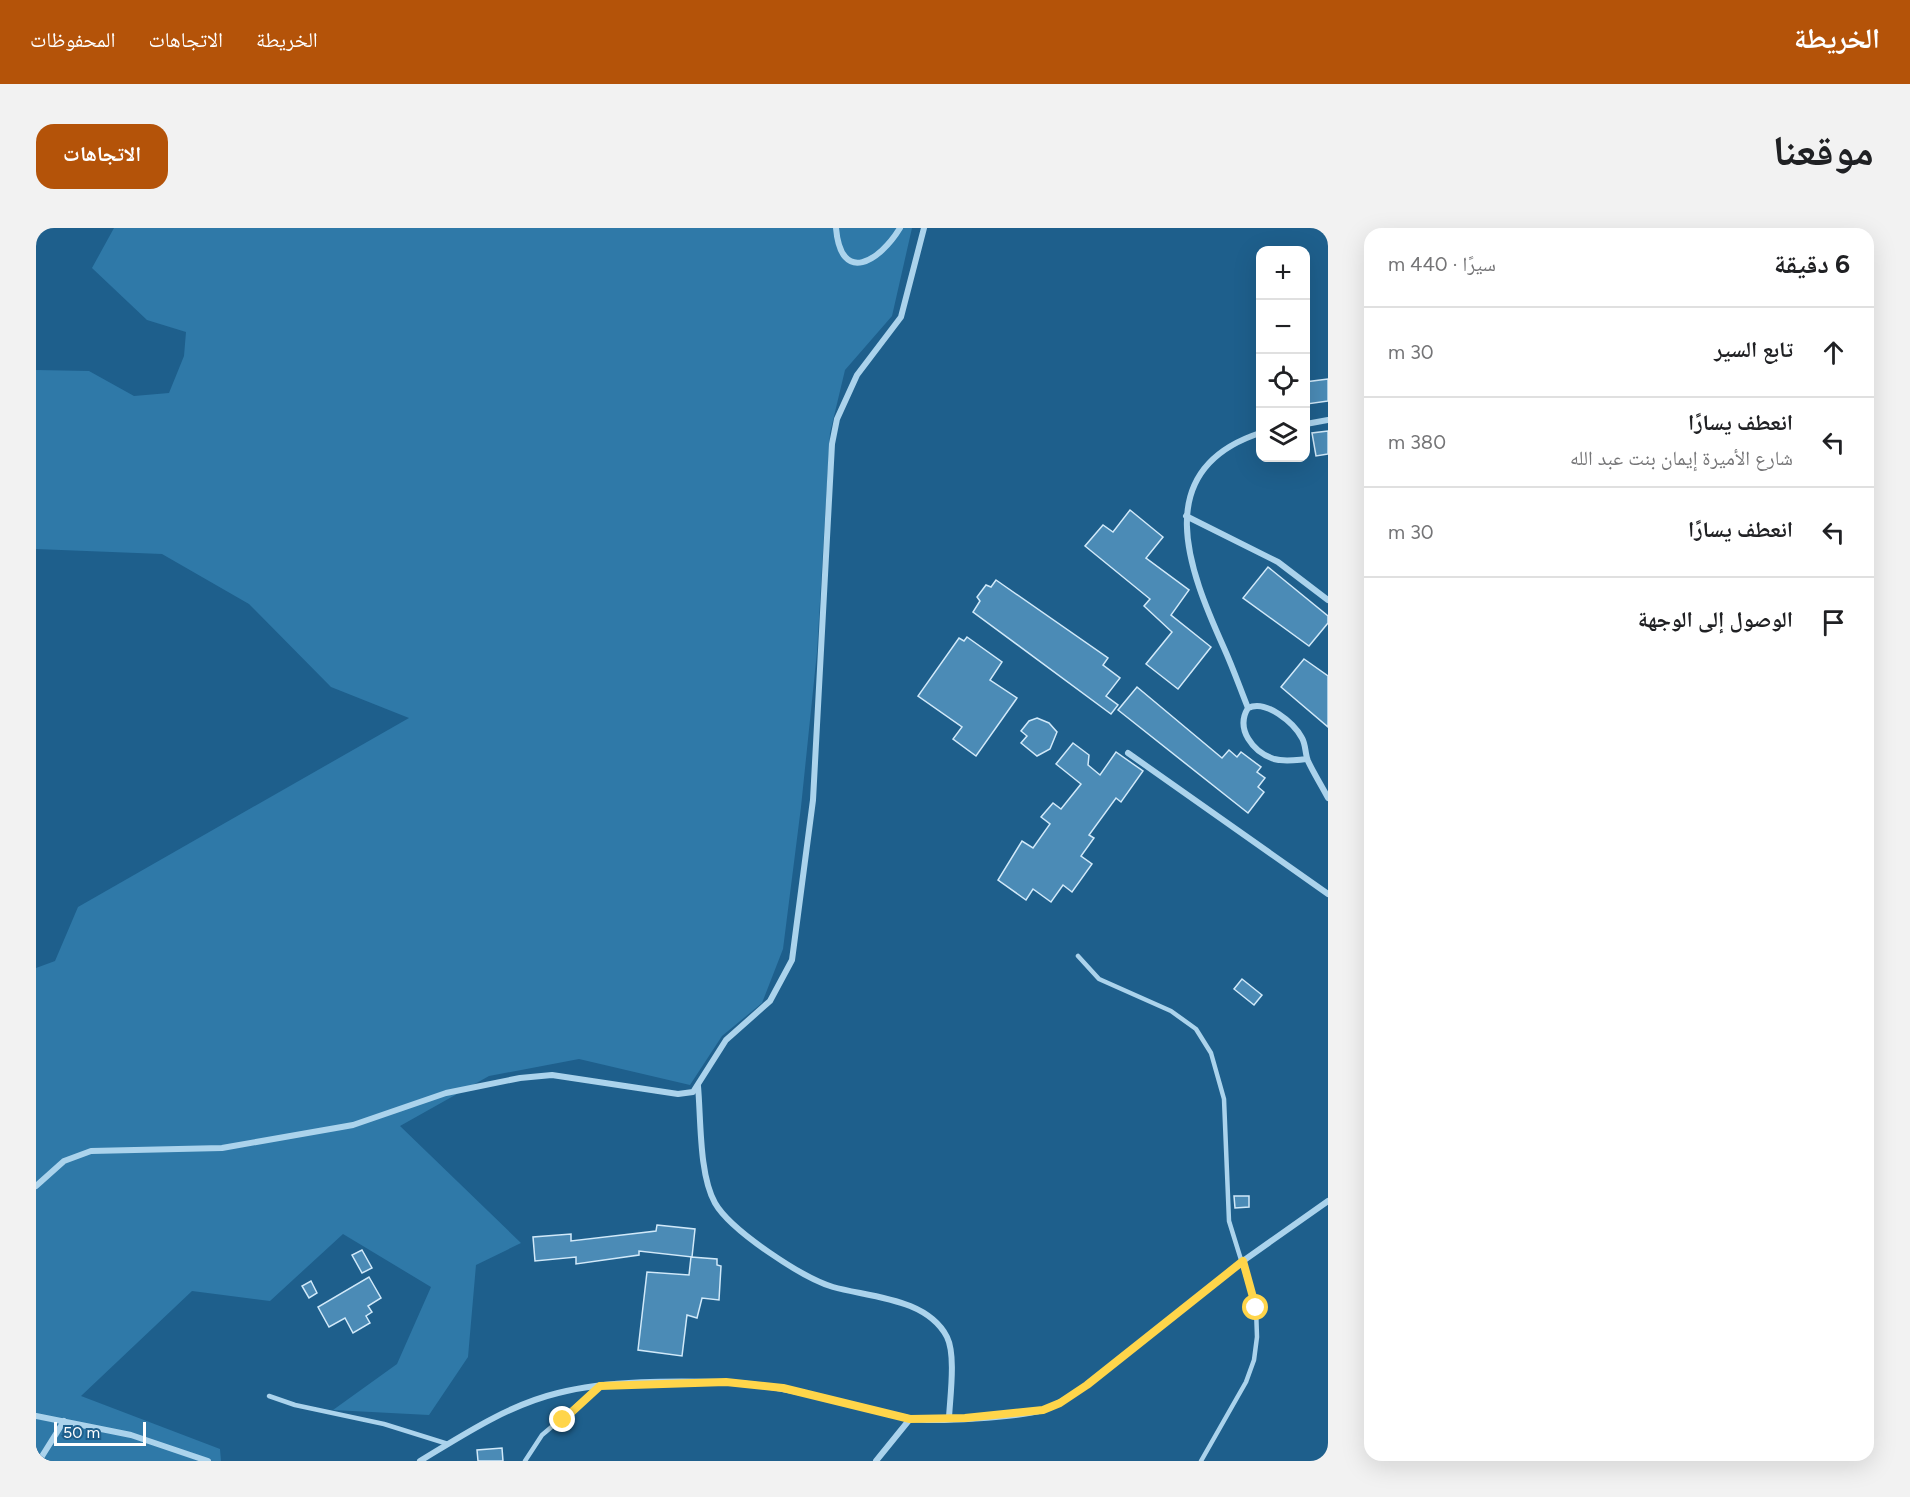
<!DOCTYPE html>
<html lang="ar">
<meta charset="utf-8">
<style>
:root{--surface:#fff;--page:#f2f2f2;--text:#202124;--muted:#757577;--line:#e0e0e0;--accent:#b45309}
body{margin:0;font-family:Figtree,"Noto Naskh Arabic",sans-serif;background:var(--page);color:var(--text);direction:rtl}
.controls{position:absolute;right:18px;top:18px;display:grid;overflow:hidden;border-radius:12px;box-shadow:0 6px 24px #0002}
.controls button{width:54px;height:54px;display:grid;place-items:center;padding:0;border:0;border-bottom:2px solid var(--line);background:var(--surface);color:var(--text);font:30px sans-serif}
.scale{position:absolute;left:18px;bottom:15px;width:92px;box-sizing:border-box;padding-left:6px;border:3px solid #fff;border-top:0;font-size:16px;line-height:21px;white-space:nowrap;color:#fff;-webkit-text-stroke:4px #1e5f8c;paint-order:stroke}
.stop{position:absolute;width:18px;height:18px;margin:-14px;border:4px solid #ffd54a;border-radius:50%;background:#fff}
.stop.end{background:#ffd54a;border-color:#fff;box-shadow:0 2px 6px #0008}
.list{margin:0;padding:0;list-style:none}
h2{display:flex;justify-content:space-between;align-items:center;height:78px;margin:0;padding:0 24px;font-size:26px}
h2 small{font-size:20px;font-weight:400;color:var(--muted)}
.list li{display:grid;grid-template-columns:39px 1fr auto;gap:18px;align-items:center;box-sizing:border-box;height:90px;padding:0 24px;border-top:2px solid var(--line)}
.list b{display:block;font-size:22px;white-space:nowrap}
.list p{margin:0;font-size:20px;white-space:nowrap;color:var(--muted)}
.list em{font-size:20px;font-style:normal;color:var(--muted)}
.icon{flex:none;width:33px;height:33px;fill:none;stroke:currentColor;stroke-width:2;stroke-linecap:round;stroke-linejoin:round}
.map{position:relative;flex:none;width:1292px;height:1233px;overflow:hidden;direction:ltr;border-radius:18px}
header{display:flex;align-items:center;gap:36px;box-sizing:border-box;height:84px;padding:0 30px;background:var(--accent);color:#fff}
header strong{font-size:28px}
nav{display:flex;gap:33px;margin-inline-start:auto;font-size:21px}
.intro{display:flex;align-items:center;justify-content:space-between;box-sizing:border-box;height:144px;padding:0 36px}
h1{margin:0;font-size:42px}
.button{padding:15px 27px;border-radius:18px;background:var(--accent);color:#fff;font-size:21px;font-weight:700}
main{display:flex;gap:36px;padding:0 36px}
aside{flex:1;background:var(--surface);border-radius:18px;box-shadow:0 6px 24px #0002}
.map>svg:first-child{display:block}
</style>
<header>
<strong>الخريطة</strong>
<nav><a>الخريطة</a><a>الاتجاهات</a><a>المحفوظات</a></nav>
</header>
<div class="intro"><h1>موقعنا</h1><a class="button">الاتجاهات</a></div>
<main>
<aside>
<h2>6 دقيقة<small>سيرًا · 440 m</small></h2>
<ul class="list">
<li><svg class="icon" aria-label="ahead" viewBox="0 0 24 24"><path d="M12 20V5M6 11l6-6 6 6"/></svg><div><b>تابع السير</b></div><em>30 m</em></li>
<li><svg class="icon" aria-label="left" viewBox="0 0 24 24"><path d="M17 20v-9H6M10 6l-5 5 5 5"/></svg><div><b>انعطف يسارًا</b><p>شارع الأميرة إيمان بنت عبد الله</p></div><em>380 m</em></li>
<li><svg class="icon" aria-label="left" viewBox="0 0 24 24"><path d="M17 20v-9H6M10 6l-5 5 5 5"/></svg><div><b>انعطف يسارًا</b></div><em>30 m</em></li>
<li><svg class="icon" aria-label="arrive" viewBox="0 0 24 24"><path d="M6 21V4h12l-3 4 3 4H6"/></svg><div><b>الوصول إلى الوجهة</b></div></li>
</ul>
</aside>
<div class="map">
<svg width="1292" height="1233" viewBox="0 0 1292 1233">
<rect width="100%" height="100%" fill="#1e5f8c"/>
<polygon fill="#2f79a8" points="78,0 876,0 856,88 809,142 794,205 781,424 765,579 747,721 726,775 686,808 654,857 543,831 453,848 364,898 485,1015 440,1037 432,1129 393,1187 297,1182 361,1136 395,1059 307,1006 234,1073 156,1063 45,1168 184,1221 185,1233 0,1233 0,740 19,733 42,679 373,490 295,459 213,376 126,326 0,321 0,142 53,143 98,168 133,165 148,128 150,104 111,92 56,40"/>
<g fill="#4b8bb6" stroke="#d1e9f9" stroke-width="1.5">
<polygon points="1292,151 1292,173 1271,176 1269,154"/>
<polygon points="1292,203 1292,226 1280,228 1276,205"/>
<polygon points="1094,282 1127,309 1110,330 1153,362 1135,387 1175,419 1142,461 1110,436 1136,404 1108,378 1114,371 1049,318 1067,297 1077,304"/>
<polygon points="1232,339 1292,388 1292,395 1273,418 1207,370"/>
<polygon points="960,352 1072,430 1067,437 1084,450 1070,468 1082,477 1075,486 937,384 944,373 941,369 950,357 955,359"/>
<polygon points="931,409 966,434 954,452 981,470 940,528 917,511 926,499 882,468 923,410 928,413"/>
<polygon points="1268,431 1292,448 1292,499 1245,459"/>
<polygon points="1101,459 1186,530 1193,522 1201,529 1205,524 1225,539 1221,544 1229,550 1222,559 1228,564 1212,585 1082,482"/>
<polygon points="1001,490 1013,495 1021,504 1014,521 1001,528 985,515 991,508 985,503 993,493"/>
<polygon points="1037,515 1053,527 1052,537 1064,547 1080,524 1107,543 1085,574 1080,570 1053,607 1058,610 1045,628 1056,636 1036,664 1027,657 1015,674 997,661 990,672 962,652 986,613 997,620 1014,596 1005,589 1017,575 1025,581 1045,556 1020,536"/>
<polygon points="1206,751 1226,767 1218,777 1198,761"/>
<polygon points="1198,968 1213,968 1213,979 1199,980"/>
<polygon points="621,997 659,1001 656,1029 603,1023 603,1027 540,1036 540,1029 499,1033 497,1009 535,1006 535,1013 620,1003"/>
<polygon points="326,1022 336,1040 326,1045 316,1027"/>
<polygon points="655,1029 681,1031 681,1037 685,1038 683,1072 666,1070 661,1090 651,1087 646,1128 602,1122 611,1044 653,1047"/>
<polygon points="333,1049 345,1070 332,1078 336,1084 330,1088 334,1095 317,1105 309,1090 293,1099 282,1079"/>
<polygon points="275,1053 281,1065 273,1070 266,1058"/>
<polygon points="466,1220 467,1233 442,1233 441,1222"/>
</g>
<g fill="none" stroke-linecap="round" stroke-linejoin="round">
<g stroke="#abd3ec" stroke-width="4.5">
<polyline points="1042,728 1063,751 1135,783 1160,801 1175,825 1188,871 1193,993 1220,1080 1221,1109 1218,1132 1210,1154 1165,1233"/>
<polyline points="233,1168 259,1177 348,1196 412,1216"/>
<polyline points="489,1233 506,1207 564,1158"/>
</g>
<g stroke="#abd3ec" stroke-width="6">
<path d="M800 0C805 58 844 33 864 0"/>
<polyline points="1270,196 1292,192"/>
<polyline points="1150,288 1242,334 1292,372"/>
<path d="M1212 480C1204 460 1197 440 1188 420 1153 342 1112 242 1224 205"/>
<polyline points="1092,525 1292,666"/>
<path d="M1271 531C1259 532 1249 534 1238 531 1217 524 1199 501 1212 480 1230 471 1258 495 1266 510 1270 517 1269 526 1272 533 1278 546 1286 558 1292 570"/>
<path d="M662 858C665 891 663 947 679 975 695 1003 767 1050 797 1059 833 1069 891 1070 911 1109 920 1127 914 1169 913 1190"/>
<polyline points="0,958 28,933 55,923 186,920 317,897 410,865 484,850 516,847 642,866 657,864 690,812 734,773 756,732 777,572 796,216 801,191 821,147 865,89 888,0"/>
<polyline points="0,1188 95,1207 172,1233"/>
<polyline points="3,1233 28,1193"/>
<path d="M384 1233C427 1207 472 1177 522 1165 572 1152 638 1153 689 1154 752 1157 811 1177 872 1190 895 1195 984 1189 1007 1182 1024 1177 1037 1166 1051 1157L1207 1033 1292 973"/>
<polyline points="840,1233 874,1191"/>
</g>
</g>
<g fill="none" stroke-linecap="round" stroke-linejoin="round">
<polyline stroke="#ffd54a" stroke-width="8" points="527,1192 564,1158 690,1154 747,1160 874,1191 929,1190 1007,1182 1024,1175 1051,1157 1207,1033 1220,1080"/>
</g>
</svg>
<div class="controls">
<button>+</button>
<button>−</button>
<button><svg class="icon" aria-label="locate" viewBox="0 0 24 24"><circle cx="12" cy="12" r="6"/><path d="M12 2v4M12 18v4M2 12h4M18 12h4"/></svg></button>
<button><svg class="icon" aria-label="layers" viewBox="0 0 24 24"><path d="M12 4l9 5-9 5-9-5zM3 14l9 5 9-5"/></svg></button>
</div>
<div class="scale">50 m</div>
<div class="stop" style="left:1220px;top:1080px"></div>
<div class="stop end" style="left:527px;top:1192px"></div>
</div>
</main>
